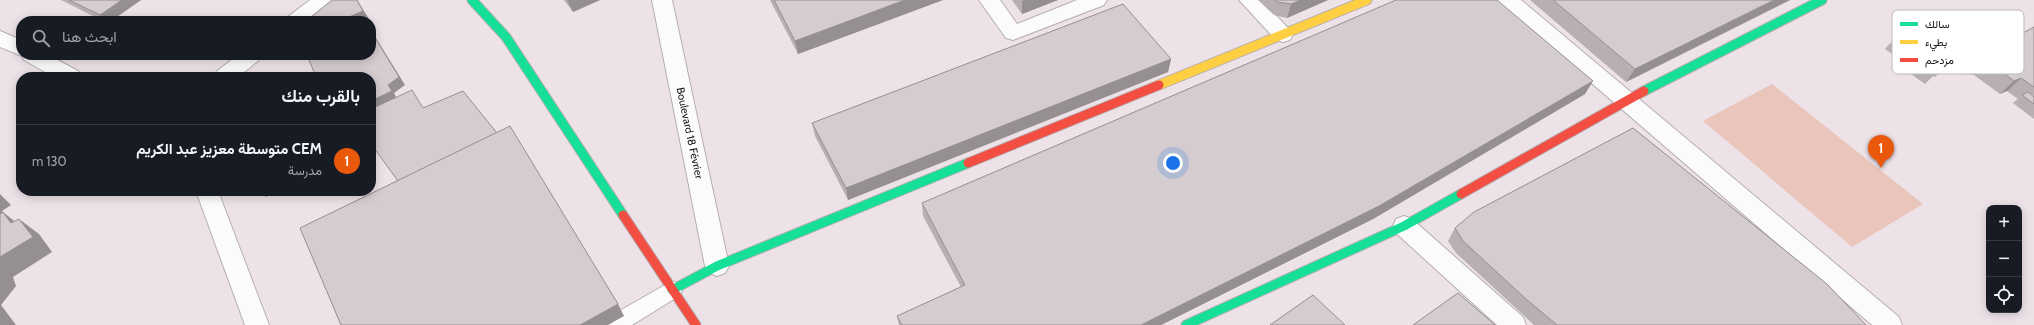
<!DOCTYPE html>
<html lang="ar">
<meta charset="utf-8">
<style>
:root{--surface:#171b24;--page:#242831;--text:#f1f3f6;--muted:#9ea1a6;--line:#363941;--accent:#ea580c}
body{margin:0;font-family:Cabin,Vazirmatn,sans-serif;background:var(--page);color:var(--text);direction:rtl}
.controls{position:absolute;right:12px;bottom:12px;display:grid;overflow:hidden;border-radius:8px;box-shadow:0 2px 10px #0003}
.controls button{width:36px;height:36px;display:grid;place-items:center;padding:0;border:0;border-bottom:1px solid var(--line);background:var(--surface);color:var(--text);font:20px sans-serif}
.you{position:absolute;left:1173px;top:163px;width:14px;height:14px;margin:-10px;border:3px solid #fff;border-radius:50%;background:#1a73e8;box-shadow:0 0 0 6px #1a73e833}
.badge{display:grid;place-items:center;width:26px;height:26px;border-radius:50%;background:var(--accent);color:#fff;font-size:13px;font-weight:700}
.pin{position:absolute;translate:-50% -33px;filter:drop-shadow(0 1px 2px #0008)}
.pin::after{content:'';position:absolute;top:21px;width:14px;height:12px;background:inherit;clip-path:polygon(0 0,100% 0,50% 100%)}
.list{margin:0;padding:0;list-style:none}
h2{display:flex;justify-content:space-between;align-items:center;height:52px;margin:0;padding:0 16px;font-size:17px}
h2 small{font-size:13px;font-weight:400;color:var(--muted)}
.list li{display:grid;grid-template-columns:26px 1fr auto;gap:12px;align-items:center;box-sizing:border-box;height:72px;padding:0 16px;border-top:1px solid var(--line)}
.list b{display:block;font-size:15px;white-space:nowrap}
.list p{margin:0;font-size:13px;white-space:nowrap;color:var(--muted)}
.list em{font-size:13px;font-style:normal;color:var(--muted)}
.icon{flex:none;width:22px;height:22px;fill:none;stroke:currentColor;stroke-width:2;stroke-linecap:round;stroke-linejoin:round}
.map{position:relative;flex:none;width:2034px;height:325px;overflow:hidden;direction:ltr}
.search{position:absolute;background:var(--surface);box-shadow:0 2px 10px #0003;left:16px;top:16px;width:360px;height:44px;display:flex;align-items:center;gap:10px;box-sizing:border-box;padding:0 14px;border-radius:16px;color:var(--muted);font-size:15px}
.panel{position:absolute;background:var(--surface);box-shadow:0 2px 10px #0003;left:16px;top:72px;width:360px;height:124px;border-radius:16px;direction:rtl}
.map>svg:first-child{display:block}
</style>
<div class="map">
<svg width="2034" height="325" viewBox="0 0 2034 325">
<rect width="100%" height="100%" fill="#ede2e8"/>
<polygon fill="#e9c5bb" points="1772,84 1923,204 1852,247 1703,121"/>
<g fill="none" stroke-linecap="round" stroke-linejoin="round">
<g stroke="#b5aeb2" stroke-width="2">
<polygon id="lane" points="672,281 679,284 682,290 679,296 632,325 603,325 607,318"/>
</g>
<g stroke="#b5aeb2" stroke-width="2">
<g id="street">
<polygon points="310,0 333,0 330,5 309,21 286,21 289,16"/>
<polygon points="652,0 672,0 729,266 725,273 717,276 709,273 705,266"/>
<polygon points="979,0 1000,0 1017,24 1077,0 1107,0 1104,5 1013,40 1006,38"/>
<polygon points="1239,0 1261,0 1290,30 1293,35 1290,40 1283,42 1276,40"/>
<polygon points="1498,0 1521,0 1899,317 1902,325 1872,325 1501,5"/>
<polygon points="0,31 21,40 21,55 48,55 78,71 81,77 54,77 24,60 22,56 0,47"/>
<polygon points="238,55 262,55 259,60 238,77 214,77 217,71"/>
<polygon points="196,191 218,191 269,325 245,325"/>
<polygon points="1404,216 1412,219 1523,317 1526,325 1497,325 1396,233 1393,226 1396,219"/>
</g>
</g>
<g stroke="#b5aeb2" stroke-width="11">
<g id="fast">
<polyline points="472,0 506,37 623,215"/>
<polyline points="1644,91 1822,0"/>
<polyline points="672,290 717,266 968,163"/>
<polyline points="1186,325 1404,226 1461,194"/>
</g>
</g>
<g stroke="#b5aeb2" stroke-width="11">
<polyline id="slow" points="1159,85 1367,0"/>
</g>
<g stroke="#b5aeb2" stroke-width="11">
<g id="jam">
<polyline points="968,163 1159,85"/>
<polyline points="1461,194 1644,91"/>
<polyline points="623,215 696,325"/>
</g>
</g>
<use href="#lane" fill="#fcfbfc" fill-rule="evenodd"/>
<use href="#street" fill="#fcfbfc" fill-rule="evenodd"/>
<use href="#fast" stroke="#16e098" stroke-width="9"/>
<use href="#slow" stroke="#ffcf43" stroke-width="9"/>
<use href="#jam" stroke="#f24e42" stroke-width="9"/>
</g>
<g fill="#b7afb2">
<polygon points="61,0 141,0 111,21 103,21"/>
<polygon points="564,0 600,0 573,12"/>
<polygon points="770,0 943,0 798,54"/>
<polygon points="1012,0 1058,0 1022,14"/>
<polygon points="1258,0 1328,0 1287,18 1274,15"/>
<polygon points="1530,0 1790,0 1626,82"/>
<polygon points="2003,22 2021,34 2034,27 2034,119 2013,103 2018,99 2007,91 2000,94 1974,75 1941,71 1935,77 1933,76 1925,84 1894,62 1898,58 1885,49 1905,27 1974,37 1985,25 1997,28"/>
<polygon points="1171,59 1168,72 848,200 815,136 812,123"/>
<polygon points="1585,94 1373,219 1161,325 899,325 897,316 961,287 923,216 922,203"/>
<polygon points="1455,228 1866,325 1534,325 1518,310 1456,253 1448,241"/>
</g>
<g fill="#958f91">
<polygon points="122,0 141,0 111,21 105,21 100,15"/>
<polygon points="357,0 369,19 365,21 340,21"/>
<polygon points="567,0 600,0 573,12"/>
<polygon points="905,0 943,0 798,54 795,41"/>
<polygon points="1025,0 1058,0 1022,14 1022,1"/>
<polygon points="1301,0 1328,0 1287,18 1291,4"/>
<polygon points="1774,0 1790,0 1626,82 1635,69"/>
<polygon points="371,30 405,85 394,93 397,99 371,111 371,101 388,85"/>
<polygon points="1171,59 1168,72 848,200 846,188"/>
<polygon points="2021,78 2007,91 2000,94 2014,81"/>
<polygon points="1593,81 1585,94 1373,219 1161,325 1141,325"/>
<polygon points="260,191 277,191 266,197"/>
<polygon points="0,194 11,205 2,211 4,214 3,212 23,228 0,227"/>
<polygon points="19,219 39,234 52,252 13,277 16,286 1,305 16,325 0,325 0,257"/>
<polygon points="618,304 624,316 608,325 580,325"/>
</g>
<g fill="#d5cccf" stroke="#958f91">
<polygon points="69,0 122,0 100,15"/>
<polygon points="332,0 357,0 363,11 340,21 306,21"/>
<polygon points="774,0 905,0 795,41"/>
<polygon points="1275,0 1301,0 1291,4 1277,2"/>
<polygon points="1396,0 1497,0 1593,81 1379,206 1141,325 902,325 897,316 965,285 922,203"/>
<polygon points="1553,0 1774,0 1635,69"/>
<polygon points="1123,4 1171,59 846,188 812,123"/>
<polygon points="1932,13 1953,21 1960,34 1983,39 1985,25 2000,29 2003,22 2021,34 2034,27 2034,87 2021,78 2014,81 1987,61 1951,58 1948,64 1945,63 1938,71 1907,48 1912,46 1897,35 1906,31 1905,27"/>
<polygon points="371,31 399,77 388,85 392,91 371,101 371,77 316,77 307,55 371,55"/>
<polygon points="412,90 423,108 463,91 497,133 398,181 371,144 371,109"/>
<polygon points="2028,92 2034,97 2034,104 2022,95"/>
<polygon points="510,126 618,304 580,325 341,325 300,228"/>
<polygon points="1633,128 1827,284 1866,325 1557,325 1526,299 1463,241 1455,228 1474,212"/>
<polygon points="3,212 11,223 19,219 33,237 0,257 0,214"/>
<polygon points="1458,293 1495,325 1413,325"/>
<polygon points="1313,295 1345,325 1270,325"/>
</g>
<g text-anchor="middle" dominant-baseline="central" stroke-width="3" stroke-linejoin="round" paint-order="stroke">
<g font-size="11" fill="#1b1519" stroke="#fff">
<text transform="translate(690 133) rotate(78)">Boulevard 18 Février</text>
</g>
</g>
<rect x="1892" y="10" width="132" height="64" rx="6" fill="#fff" stroke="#bbb9ba" stroke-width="1"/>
<rect x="1900" y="22" width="18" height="4" fill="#16e098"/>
<rect x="1900" y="40" width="18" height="4" fill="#ffcf43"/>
<rect x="1900" y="58" width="18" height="4" fill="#f24e42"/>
<g font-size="11" fill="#1b1519">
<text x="1925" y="28">سالك</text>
<text x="1925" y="46">بطيء</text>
<text x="1925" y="64">مزدحم</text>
</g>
</svg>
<div class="controls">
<button>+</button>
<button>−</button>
<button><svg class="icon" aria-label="locate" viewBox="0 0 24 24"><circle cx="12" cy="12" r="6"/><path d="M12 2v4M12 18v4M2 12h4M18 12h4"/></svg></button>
</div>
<div class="you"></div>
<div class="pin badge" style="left:1881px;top:168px">1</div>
<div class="search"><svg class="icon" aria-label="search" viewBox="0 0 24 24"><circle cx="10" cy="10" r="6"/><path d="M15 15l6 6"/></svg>ابحث هنا</div>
<section class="panel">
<h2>بالقرب منك<small></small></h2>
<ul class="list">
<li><span class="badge">1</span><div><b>CEM متوسطة معزيز عبد الكريم</b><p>مدرسة</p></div><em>130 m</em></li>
</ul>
</section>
</div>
